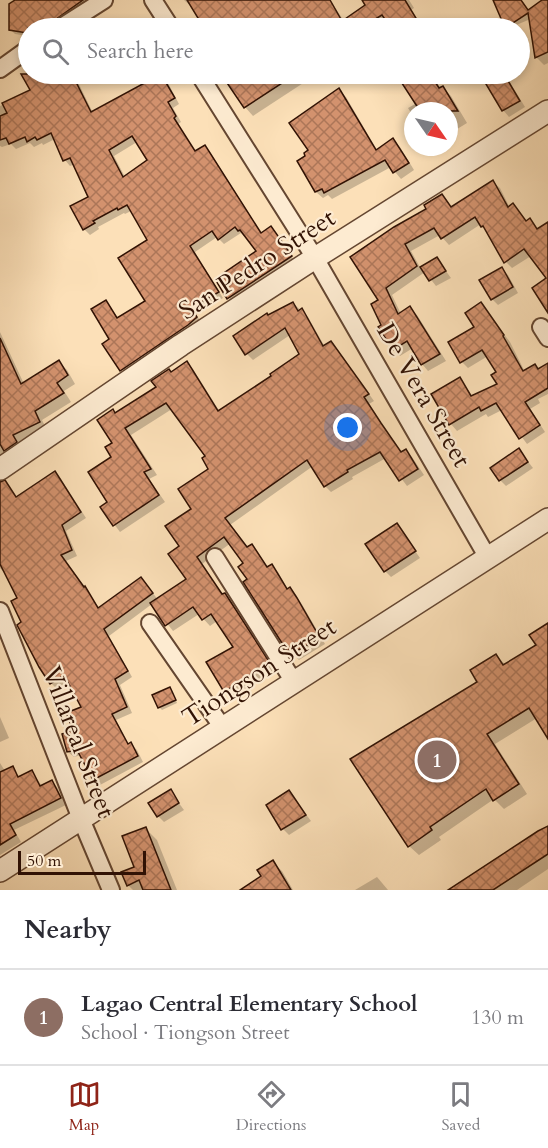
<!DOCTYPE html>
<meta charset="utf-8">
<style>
:root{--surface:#fff;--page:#f7f7f7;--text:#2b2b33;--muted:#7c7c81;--line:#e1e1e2;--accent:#8f2418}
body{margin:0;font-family:Cardo,serif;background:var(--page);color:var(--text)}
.compass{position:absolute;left:404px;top:102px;width:54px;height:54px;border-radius:50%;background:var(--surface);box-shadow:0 3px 9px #0003;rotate:124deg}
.scale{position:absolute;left:18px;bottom:15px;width:128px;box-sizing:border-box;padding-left:6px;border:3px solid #311204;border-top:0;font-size:16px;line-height:21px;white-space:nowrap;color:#311204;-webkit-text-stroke:4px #fdebd1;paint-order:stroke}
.you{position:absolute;left:348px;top:428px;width:21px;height:21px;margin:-15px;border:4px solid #fff;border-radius:50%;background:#1a73e8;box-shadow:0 0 0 9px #1a73e833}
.badge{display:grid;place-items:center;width:39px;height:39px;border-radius:50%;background:var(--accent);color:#fff;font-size:20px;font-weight:700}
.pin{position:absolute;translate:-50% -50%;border:3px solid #fff;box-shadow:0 2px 6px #0006}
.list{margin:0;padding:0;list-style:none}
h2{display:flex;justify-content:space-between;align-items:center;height:78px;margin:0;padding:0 24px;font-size:26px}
h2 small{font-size:20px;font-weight:400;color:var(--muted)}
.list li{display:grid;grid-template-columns:39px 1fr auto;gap:18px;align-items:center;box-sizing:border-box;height:96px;padding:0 24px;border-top:2px solid var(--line)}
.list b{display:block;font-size:22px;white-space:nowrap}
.list p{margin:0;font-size:20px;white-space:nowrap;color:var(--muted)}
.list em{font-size:20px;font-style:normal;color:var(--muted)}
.icon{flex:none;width:33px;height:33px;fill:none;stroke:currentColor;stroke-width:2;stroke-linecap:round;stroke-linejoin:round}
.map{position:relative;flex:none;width:548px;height:890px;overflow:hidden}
.search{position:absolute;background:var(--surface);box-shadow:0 3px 9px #0003;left:18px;right:18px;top:18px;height:66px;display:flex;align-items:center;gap:15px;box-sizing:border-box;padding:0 21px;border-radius:33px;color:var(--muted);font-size:22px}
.sheet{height:174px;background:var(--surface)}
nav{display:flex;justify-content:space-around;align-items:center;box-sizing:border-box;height:84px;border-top:2px solid var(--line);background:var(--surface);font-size:16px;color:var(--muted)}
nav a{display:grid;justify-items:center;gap:3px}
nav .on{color:var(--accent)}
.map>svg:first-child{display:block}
</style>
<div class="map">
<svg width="548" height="890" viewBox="0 0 548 890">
<defs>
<pattern id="building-cross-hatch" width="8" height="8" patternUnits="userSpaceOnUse" patternTransform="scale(1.5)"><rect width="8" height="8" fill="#d3926e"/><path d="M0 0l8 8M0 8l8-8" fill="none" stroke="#ac7658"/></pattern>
</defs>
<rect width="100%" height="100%" fill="#fce0b8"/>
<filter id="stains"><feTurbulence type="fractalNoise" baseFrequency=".00333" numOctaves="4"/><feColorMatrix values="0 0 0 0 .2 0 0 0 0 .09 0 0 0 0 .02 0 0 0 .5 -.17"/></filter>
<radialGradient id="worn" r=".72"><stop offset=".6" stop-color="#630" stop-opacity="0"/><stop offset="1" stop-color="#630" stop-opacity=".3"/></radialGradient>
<g fill="#0003" fill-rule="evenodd">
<polygon points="18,0 95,0 46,28 28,28 28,36 15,34 10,29"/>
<polygon points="184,0 330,0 344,21 367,6 364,0 409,0 414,8 411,10 423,28 392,28 389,24 382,28 206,28 193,8"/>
<polygon points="495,0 520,0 533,18 509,28 504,22"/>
<polygon points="548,21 548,63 544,65 536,57"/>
<path d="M30 74H74L93 113 161 76 167 81 179 104 173 108 181 122 178 124 196 152 204 147 210 152 262 234 271 228 296 263 234 304 217 280 258 252 246 235 244 236 241 233 224 244 217 237 195 252 223 298 196 314 202 324 127 376 104 344 111 339 106 302 119 319 147 301 149 240 131 211 125 214 124 213 98 227 99 229 90 235 84 229 90 198 75 164 70 166 65 160 55 139 43 145 42 143 34 147 30 143 16 149 11 144 2 147 0 146V106L32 91 24 76ZM137 142 149 161 125 177 114 156Z"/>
<polygon points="222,74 317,74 253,116 245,107"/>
<polygon points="401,74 431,74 441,89 443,88 451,96 467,123 449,134 449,111 413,111 413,116 408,108 417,103 399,75"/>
<polygon points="482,74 505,74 525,107 509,117 503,110"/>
<polygon points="339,90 346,97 377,150 393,140 400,147 414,170 401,179 391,167 332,199 328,195 323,198 316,192 299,161 307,156"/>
<polygon points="493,182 500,188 510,208 513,205 527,222 530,220 538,230 548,224 548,278 531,256 512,268 506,262 488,231 481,224 449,245 440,235 411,251 421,269 437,259 451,278 436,286 425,272 392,295 401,314 410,308 417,315 446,361 428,371 422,364 413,348 400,356 394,349 383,326 381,301 352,258 428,209 442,196 452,208"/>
<polygon points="502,269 508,275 518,293 498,305 492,299"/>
<polygon points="293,303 308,317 325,347 331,343 337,349 374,401 369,404 387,432 402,453 405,451 412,457 424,475 407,486 386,458 352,477 353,479 331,492 325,486 313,466 230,525 248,548 251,546 268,568 271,566 278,572 288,590 296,595 303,606 325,644 299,660 288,650 249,580 245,564 231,543 202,564 223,595 225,594 231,601 275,670 231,698 225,691 208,663 235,647 217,621 210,626 199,614 173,631 152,604 109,636 132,677 120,685 132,713 116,720 129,745 131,744 137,750 143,762 100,785 94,779 81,755 74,757 68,752 83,708 68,681 57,689 51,683 23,623 19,598 9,578 0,568 0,499 16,498 55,473 61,479 86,518 66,531 77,556 66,561 100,609 147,585 158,600 188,580 181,547 194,509 210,469 208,456 172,409 131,435 157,475 149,479 165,502 120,532 102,508 109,503 116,414 158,388 171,373 187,363 193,369 220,412 273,377 301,354 290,335 253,360 247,354 268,317"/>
<polygon points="481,304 510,342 525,372 539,370 548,365 548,394 538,399 540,403 530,409 545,432 527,444 502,410 488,417 486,414 457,431 451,424 433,395 460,379 473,397 499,384 498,372 488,356 468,368 462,362 476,327"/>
<polygon points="0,332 24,384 59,362 67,370 75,384 64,391 71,402 42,420 47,430 0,459"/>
<polygon points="519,450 533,468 506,486 500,480"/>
<polygon points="397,525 420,558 391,577 385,571"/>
<polygon points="548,625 548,736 537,718 495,744 527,794 504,809 494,799 439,837 441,840 419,855 409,846 479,682 496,656 506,665 538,646"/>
<polygon points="172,692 177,703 162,710 159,707"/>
<polygon points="0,717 9,738 0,742"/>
<polygon points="0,763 5,771 12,768 20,778 32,772 42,786 51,781 57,787 66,805 14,830 21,842 0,855"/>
<polygon points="170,791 184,810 164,822 158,816"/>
<polygon points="289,792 311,821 289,835 283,829 268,805"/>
<polygon points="548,827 548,869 517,890 451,890"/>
<polygon points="145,828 157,840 177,890 133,890 128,885 136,868"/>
<polygon points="272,862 282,871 293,890 242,890 263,877"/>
<polygon points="377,877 388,890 355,890"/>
</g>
<g fill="url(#building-cross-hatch)" stroke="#311204" stroke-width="1.5" fill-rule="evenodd">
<polygon points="15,0 83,0 52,22 50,19 34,28 28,28 27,33 9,30 9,4"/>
<polygon points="187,0 330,0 342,21 365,5 362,0 405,0 422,28 391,28 382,15 360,28 204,28"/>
<polygon points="493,0 521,0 528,10 542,0 548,0 548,52 535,58 528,13 505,28"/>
<path d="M21 74H72L91 112 161 74 175 98 168 102 176 116 174 118 195 151 205 145 261 233 271 226 292 256 227 299 215 279 256 251 240 230 238 231 235 227 218 240 212 231 190 246 219 292 191 308 197 317 188 325 120 371 102 344 109 339 91 309 106 300 117 318 145 301 118 258 147 240 127 205 118 210 117 208 93 221 95 223 83 230 70 206 88 197 70 158 63 161 51 133 37 140 35 137 27 142 25 137 9 144 6 138 0 140V116L7 113 2 103 30 90ZM132 136 147 160 123 177 109 150Z"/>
<polygon points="221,74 296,74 244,108"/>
<polygon points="396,74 430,74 439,88 443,86 458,111 420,111"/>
<polygon points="480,74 504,74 520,101 502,111"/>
<polygon points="339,88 376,150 393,138 409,163 393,173 385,160 324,193 322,189 315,192 297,161 305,156 304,153 308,150 289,123"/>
<polygon points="493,180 508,207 513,203 526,221 530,218 537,229 548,222 548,313 532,288 546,278 524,249 504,263 483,226 481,227 475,217 441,239 434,228 405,244 417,266 386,288 398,314 410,306 440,354 421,365 407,341 393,350 378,327 381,325 371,304 378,300 350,257 394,227 426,209 424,205 442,194 451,207"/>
<polygon points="437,257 446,271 429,281 420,267"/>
<polygon points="502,267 513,287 491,300 479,280"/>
<polygon points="293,302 298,311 302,308 323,346 331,341 369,394 364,397 381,423 401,452 406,449 418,469 399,481 380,452 347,470 348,472 324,487 307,460 225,518 247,547 252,544 267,567 272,564 287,589 290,587 297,598 320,638 291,654 289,650 287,651 243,582 247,579 238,567 243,563 224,537 197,557 222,594 225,593 270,663 224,692 206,662 233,647 211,614 202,620 193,607 165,626 150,603 186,579 168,554 179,546 165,526 191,509 178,489 208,469 202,458 205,456 166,403 125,428 151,469 144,472 159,495 113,526 100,507 107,502 88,472 111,457 105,447 112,443 97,420 113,409 115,413 156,387 151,381 169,369 171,372 187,361 218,411 271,376 270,374 299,354 285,328 245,355 233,336 267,313 268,315"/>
<polygon points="481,302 504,335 503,336 523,371 535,364 538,369 548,363 548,388 525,402 540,425 519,439 496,403 481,411 479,407 449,425 431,394 460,377 471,396 497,384 491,375 496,372 482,350 460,363 448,342 474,327 465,313"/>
<polygon points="0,338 21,384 59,360 68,375 57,383 64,393 35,411 40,422 13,435 17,442 4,451 0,444"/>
<polygon points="519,448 528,462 499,481 490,468"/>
<polygon points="55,471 81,512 62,525 72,550 61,555 84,587 85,586 98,608 141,577 153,593 104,629 128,671 115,679 127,707 112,714 128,744 131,742 138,756 93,780 77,750 67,752 62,734 73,730 66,713 81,707 64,675 50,684 39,667 17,625 21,622 11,601 17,598 0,564 0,482 5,480 16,497"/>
<polygon points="397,523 416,551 384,572 365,544"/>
<polygon points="548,623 548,739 529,708 487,734 519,784 493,801 486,789 430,827 432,830 408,847 350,759 477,682 470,670 496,654 503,665 536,645 529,635"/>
<polygon points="170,687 176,700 158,708 152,695"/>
<polygon points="13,766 18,777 32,770 40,786 52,780 61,798 10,824 16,835 0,845 0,772"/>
<polygon points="171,789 179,803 157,817 148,803"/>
<polygon points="289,790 306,815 281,830 266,805"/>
<polygon points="548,826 548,854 493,890 448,890 538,831"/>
<polygon points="146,827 171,890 143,890 139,880 127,886 121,872 134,867 122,836"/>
<polygon points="273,860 291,890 240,890 261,876 257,870"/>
</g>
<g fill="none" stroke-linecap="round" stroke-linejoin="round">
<g stroke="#644631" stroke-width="20">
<g id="minor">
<polyline points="153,0 171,28"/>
<polyline points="60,28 104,0"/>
<polyline points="0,69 28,49"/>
<polyline points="199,74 315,258 488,558"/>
<polyline points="541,327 548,338"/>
<polyline points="215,557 294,682"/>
<polyline points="0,611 81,819 111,890"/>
<polyline points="150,623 223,728"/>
</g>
</g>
<g stroke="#644631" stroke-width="24">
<g id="tertiary">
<polyline points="0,469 181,345 315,258 548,111"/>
<polyline points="0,871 548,519"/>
</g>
</g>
<use href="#minor" stroke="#fdebd1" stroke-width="16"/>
<use href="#tertiary" stroke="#fdebd1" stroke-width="21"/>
</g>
<g text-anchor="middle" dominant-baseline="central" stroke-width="4.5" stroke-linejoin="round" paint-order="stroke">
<g font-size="26" fill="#311204" stroke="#fdebd1">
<text transform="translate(257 264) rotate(-33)">San Pedro Street</text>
<text transform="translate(424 395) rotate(60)">De Vera Street</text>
<text transform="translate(259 672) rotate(-33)">Tiongson Street</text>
<text transform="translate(79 742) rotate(69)">Villareal Street</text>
</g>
</g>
<rect width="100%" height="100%" filter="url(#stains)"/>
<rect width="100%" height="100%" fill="url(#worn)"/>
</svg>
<svg class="compass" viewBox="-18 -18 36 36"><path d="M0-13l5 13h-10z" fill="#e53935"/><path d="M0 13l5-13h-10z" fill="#7c7c81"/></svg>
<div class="scale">50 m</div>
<div class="you"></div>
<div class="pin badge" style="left:437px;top:760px;background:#8d6e63">1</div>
<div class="search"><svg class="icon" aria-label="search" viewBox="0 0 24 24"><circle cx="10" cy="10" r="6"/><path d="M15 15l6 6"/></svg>Search here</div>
</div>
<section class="sheet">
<h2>Nearby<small></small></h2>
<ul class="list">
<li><span class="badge" style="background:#8d6e63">1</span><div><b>Lagao Central Elementary School</b><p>School · Tiongson Street</p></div><em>130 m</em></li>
</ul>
</section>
<nav>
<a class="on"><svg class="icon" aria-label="map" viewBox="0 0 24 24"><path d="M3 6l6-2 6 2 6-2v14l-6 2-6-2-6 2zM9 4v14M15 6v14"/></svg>Map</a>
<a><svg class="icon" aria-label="directions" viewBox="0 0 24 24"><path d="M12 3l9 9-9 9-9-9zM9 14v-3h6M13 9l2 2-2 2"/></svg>Directions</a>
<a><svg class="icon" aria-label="saved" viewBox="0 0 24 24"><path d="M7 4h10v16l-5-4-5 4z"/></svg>Saved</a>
</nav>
